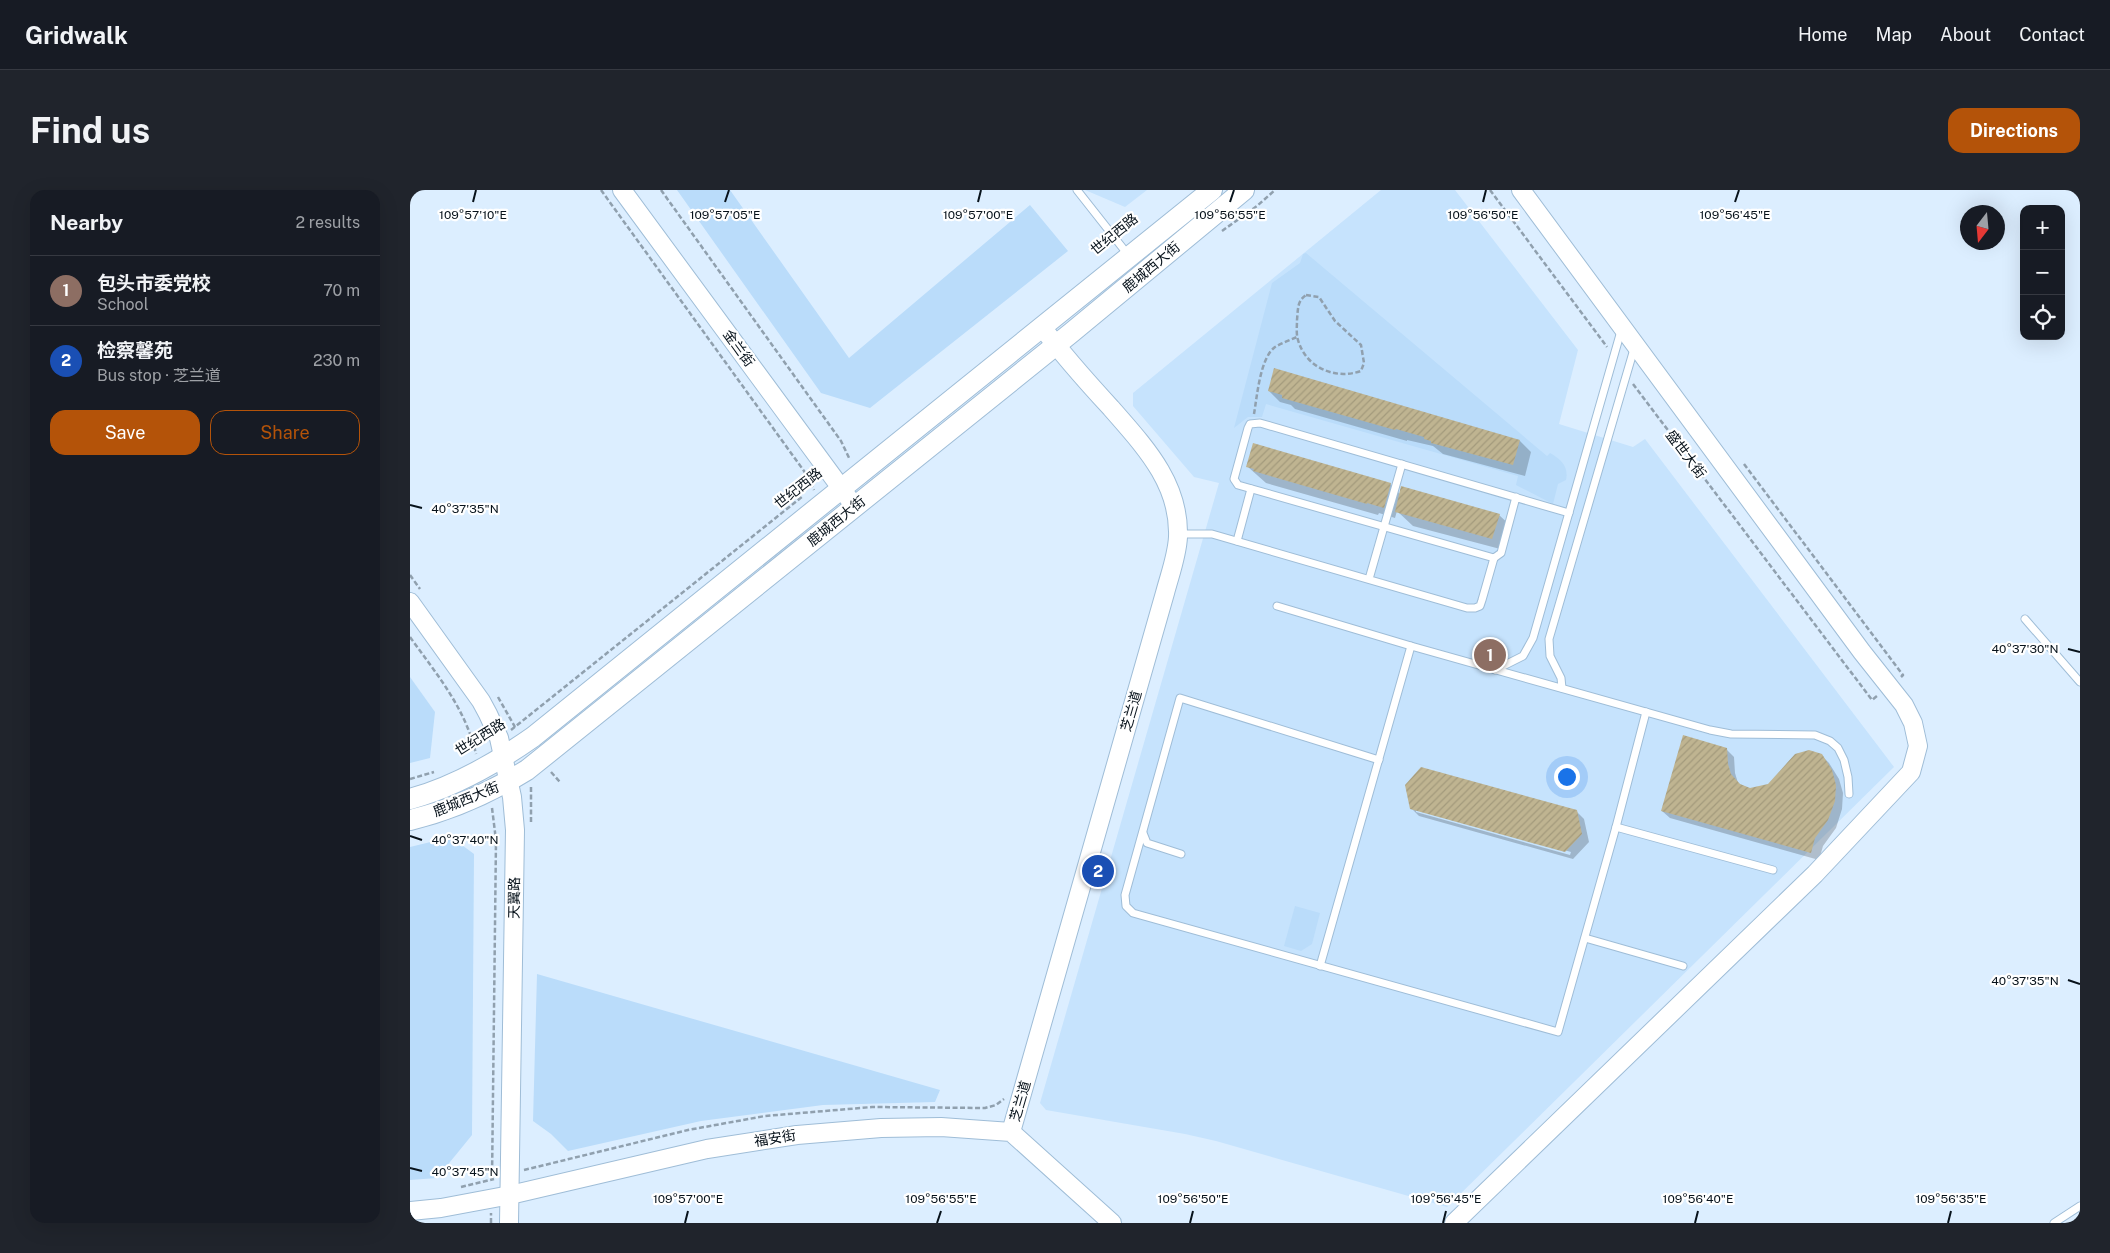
<!DOCTYPE html>
<meta charset="utf-8">
<style>
:root{--surface:#171b24;--page:#20242c;--text:#f1f3f6;--muted:#9ea1a6;--line:#363941;--accent:#b45309}
body{margin:0;font-family:"Public Sans","Noto Sans SC",sans-serif;background:var(--page);color:var(--text)}
.controls{position:absolute;right:15px;top:15px;display:grid;overflow:hidden;border-radius:10px;box-shadow:0 5px 20px #0002}
.controls button{width:45px;height:45px;display:grid;place-items:center;padding:0;border:0;border-bottom:1px solid var(--line);background:var(--surface);color:var(--text);font:25px sans-serif}
.compass{position:absolute;left:1550px;top:15px;width:45px;height:45px;border-radius:50%;background:var(--surface);box-shadow:0 5px 20px #0002;rotate:196deg}
.you{position:absolute;left:1156px;top:586px;width:18px;height:18px;margin:-12px;border:4px solid #fff;border-radius:50%;background:#1a73e8;box-shadow:0 0 0 8px #1a73e833}
.badge{display:grid;place-items:center;width:32px;height:32px;border-radius:50%;background:var(--accent);color:#fff;font-size:16px;font-weight:700}
.pin{position:absolute;translate:-50% -50%;border:2px solid #fff;box-shadow:0 1px 5px #0006}
.list{margin:0;padding:0;list-style:none}
h2{display:flex;justify-content:space-between;align-items:center;height:65px;margin:0;padding:0 20px;font-size:21px}
h2 small{font-size:16px;font-weight:400;color:var(--muted)}
.list li{display:grid;grid-template-columns:32px 1fr auto;gap:15px;align-items:center;box-sizing:border-box;height:70px;padding:0 20px;border-top:1px solid var(--line)}
.list b{display:block;font-size:19px;white-space:nowrap}
.list p{margin:0;font-size:16px;white-space:nowrap;color:var(--muted)}
.list em{font-size:16px;font-style:normal;color:var(--muted)}
.actions{display:flex;gap:10px;padding:15px 20px}
.actions a{flex:1;padding:11px 0;border:1px solid var(--accent);border-radius:15px;text-align:center;font-size:18px;color:var(--accent)}
.actions .main{background:var(--accent);color:#fff}
.icon{flex:none;width:28px;height:28px;fill:none;stroke:currentColor;stroke-width:2;stroke-linecap:round;stroke-linejoin:round}
.map{position:relative;flex:none;width:1670px;height:1033px;overflow:hidden;border-radius:15px}
header{display:flex;align-items:center;gap:30px;box-sizing:border-box;height:70px;padding:0 25px;background:var(--surface);border-bottom:1px solid var(--line)}
header strong{font-size:24px}
nav{display:flex;gap:28px;margin-inline-start:auto;font-size:18px}
.intro{display:flex;align-items:center;justify-content:space-between;box-sizing:border-box;height:120px;padding:0 30px}
h1{margin:0;font-size:35px}
.button{padding:12px 22px;border-radius:15px;background:var(--accent);color:#fff;font-size:18px;font-weight:700}
main{display:flex;gap:30px;padding:0 30px}
aside{flex:1;background:var(--surface);border-radius:15px;box-shadow:0 5px 20px #0002}
.map>svg:first-child{display:block}
</style>
<header>
<strong>Gridwalk</strong>
<nav><a>Home</a><a>Map</a><a>About</a><a>Contact</a></nav>
</header>
<div class="intro"><h1>Find us</h1><a class="button">Directions</a></div>
<main>
<aside>
<h2>Nearby<small>2 results</small></h2>
<ul class="list">
<li><span class="badge" style="background:#8d6e63">1</span><div><b>包头市委党校</b><p>School</p></div><em>70 m</em></li>
<li><span class="badge" style="background:#1a4fb4">2</span><div><b>检察馨苑</b><p>Bus stop · 芝兰道</p></div><em>230 m</em></li>
</ul>
<div class="actions"><a class="main">Save</a><a>Share</a></div>
</aside>
<div class="map">
<svg width="1670" height="1033" viewBox="0 0 1670 1033">
<defs>
<pattern id="building-hatch" width="6" height="6" patternUnits="userSpaceOnUse" patternTransform="scale(1.25)"><rect width="6" height="6" fill="#bfb491"/><path d="M-1 1l2-2M0 6l6-6M5 7l2-2" fill="none" stroke="#a39a7c"/></pattern>
</defs>
<rect width="100%" height="100%" fill="#dceeff"/>
<g fill="#c6e3fd">
<polygon points="675,0 737,0 715,17"/>
<polygon points="971,0 1045,0 1168,160 1149,234 1223,257 1235,249 1484,577 1037,1017 806,951 775,944 636,920 630,913 809,293 784,287 723,216 723,203"/>
</g>
<g fill="#badcfa">
<polygon points="267,0 320,0 439,168 620,15 658,61 460,218 411,203"/>
<path d="M896 63 1137 266 1140 263C1151 269 1159 277 1156 290L1148 294 1143 314 1106 295 1108 286 856 214 852 227H838L824 238 862 93 890 73 893 64Z"/>
<polygon points="0,487 25,522 20,568 0,573"/>
<polygon points="41,647 64,664 62,945 27,988 0,990 0,657"/>
<polygon points="885,716 910,723 902,754 891,761 874,756"/>
<polygon points="127,784 530,900 525,912 413,915 291,931 158,961 141,944 123,931"/>
</g>
<g fill="#0003" fill-rule="evenodd">
<polygon points="865,179 1110,251 1121,262 1115,286 1033,264 1023,256 997,250 997,251 885,219 881,215 870,212 859,201"/>
<polygon points="838,277 980,294 990,304 1089,325 1101,336 1094,360 1003,336 987,321 985,328 969,323 968,325 856,293"/>
<polygon points="1316,559 1324,567 1325,583 1328,593 1340,599 1359,595 1411,565 1419,573 1429,589 1433,603 1432,619 1426,638 1413,656 1409,670 1260,628 1252,621"/>
<path d="M1001 618 1166 621 1174 629 1179 652 1163 669 1009 626ZM1006 619 1161 662 1160 665 1006 622Z"/>
</g>
<g fill="url(#building-hatch)">
<polygon points="864,178 1110,250 1103,275 1021,253 1021,251 1014,249 1014,247 986,239 985,240 872,208 872,205 858,201"/>
<polygon points="843,253 981,293 974,318 957,313 957,314 843,281 844,279 836,277"/>
<polygon points="991,296 1090,324 1082,349 985,322"/>
<polygon points="1273,545 1317,558 1318,574 1321,584 1330,594 1340,598 1358,594 1385,564 1399,560 1412,564 1422,580 1426,595 1425,611 1418,630 1405,648 1401,663 1251,621"/>
<polygon points="1011,577 1167,620 1172,644 1155,662 1000,619 995,595"/>
</g>
<g fill="none" stroke-linecap="round" stroke-linejoin="round">
<g stroke="#9fbdd7" stroke-width="9">
<g id="service">
<polyline points="667,0 719,66"/>
<polyline points="1106,307 1091,363 1084,368 828,295 824,289 838,238 840,234 850,233 1159,323"/>
<polyline points="769,344 802,344 1057,418 1065,418 1070,416 1072,410 1084,368"/>
<polyline points="827,351 841,299"/>
<polyline points="959,389 992,274"/>
<polyline points="867,416 1001,456"/>
<polyline points="1615,429 1670,492"/>
<polyline points="1085,480 1113,466 1123,448 1211,141"/>
<polyline points="1152,498 1151,488 1140,466 1139,449 1224,159"/>
<polyline points="969,570 770,508 715,705 716,716 723,723 730,725 1148,842 1206,637 1236,522"/>
<polyline points="1206,637 1363,680"/>
<polyline points="733,643 737,653 771,664"/>
<polyline points="1175,748 1273,776"/>
<polyline points="910,776 1001,456 1300,540 1321,544 1405,545 1420,551 1428,558 1434,570 1438,587 1439,604"/>
<polyline points="1644,1033 1670,1016"/>
</g>
</g>
<g stroke="#9fbdd7" stroke-width="20">
<g id="tertiary">
<polyline points="212,0 445,317"/>
<polyline points="0,412 71,511 78,524 89,548 102,607 105,640 99,1033"/>
<path d="M601 942 755 403C760 384 767 366 768 347 770 293 734 256 701 218 677 192 653 165 632 137"/>
<polyline points="0,1021 31,1018 100,1005 297,959 387,945 471,938 531,937 601,942 702,1033"/>
<polyline points="1044,1033 1405,684 1501,582 1508,556 1503,533 1494,515 1452,462 1111,0"/>
</g>
</g>
<g stroke="#9fbdd7" stroke-width="22">
<g id="secondary">
<path d="M0 609C44 597 86 573 123 547L802 0"/>
<path d="M0 630C42 620 81 602 117 580L661 143 834 0"/>
</g>
</g>
<g stroke="#90a0ae" stroke-width="2.5" stroke-dasharray="5 2.5" stroke-linecap="butt">
<polyline points="191,0 394,281 404,300"/>
<polyline points="251,0 431,251 440,270"/>
<polyline points="1080,0 1197,157"/>
<polyline points="812,41 847,16 865,0"/>
<path d="M896 105 909 107 925 131 951 155 954 173 951 181C925 190 896 178 888 150 886 144 887 136 887 130 888 120 887 111 896 105Z"/>
<polyline points="1223,194 1462,510 1467,506"/>
<path d="M844 224C847 207 850 168 865 157 872 153 880 150 887 147"/>
<polyline points="1334,274 1493,485 1491,487"/>
<polyline points="0,385 10,399"/>
<path d="M0 447C27 485 55 517 66 564"/>
<polyline points="88,507 105,537"/>
<polyline points="101,540 393,306"/>
<polyline points="141,582 150,592"/>
<polyline points="0,589 24,582"/>
<polyline points="121,597 121,634"/>
<polyline points="82,618 86,650 82,990"/>
<polyline points="114,980 278,940 355,926 462,917 575,918 586,915 594,909"/>
<polyline points="51,997 84,989"/>
<polyline points="81,1033 81,1023"/>
</g>
<use href="#service" stroke="#fff" stroke-width="7"/>
<use href="#tertiary" stroke="#fff" stroke-width="18"/>
<use href="#secondary" stroke="#fff" stroke-width="20"/>
</g>
<path fill="none" stroke="#07121b" stroke-width="2" d="M63 12 66 0M315 12 319 0M568 12 571 0M820 12 824 0M1073 12 1076 0M1325 12 1329 0M0 315 12 318M1658 459 1670 462M0 646 12 650M1658 790 1670 794M0 978 12 981M275 1033 278 1021M527 1033 531 1021M780 1033 783 1021M1033 1033 1036 1021M1285 1033 1288 1021M1538 1033 1541 1021"/>
<g text-anchor="middle" dominant-baseline="central" stroke-width="4.5" stroke-linejoin="round" paint-order="stroke">
<g font-size="14" fill="#07121b" stroke="#fff">
<text transform="translate(704 44) rotate(-39)">世纪西路</text>
<text transform="translate(741 77) rotate(-40)">鹿城西大街</text>
<text transform="translate(329 158) rotate(54)">金兰街</text>
<text transform="translate(1276 264) rotate(53)">盛世大街</text>
<text transform="translate(388 298) rotate(-38)">世纪西路</text>
<text transform="translate(426 331) rotate(-39)">鹿城西大街</text>
<text transform="translate(721 521) rotate(-74)">芝兰道</text>
<text transform="translate(70 547) rotate(-32)">世纪西路</text>
<text transform="translate(56 609) rotate(-22)">鹿城西大街</text>
<text transform="translate(104 708) rotate(-89)">天翼路</text>
<text transform="translate(610 911) rotate(-74)">芝兰道</text>
<text transform="translate(365 948) rotate(-9)">福安街</text>
</g>
</g>
<g font-size="12" text-anchor="middle" fill="#07121b" stroke="#fff" stroke-width="4.5" stroke-linejoin="round" paint-order="stroke">
<text x="63" y="29">109°57'10"E</text>
<text x="315" y="29">109°57'05"E</text>
<text x="568" y="29">109°57'00"E</text>
<text x="820" y="29">109°56'55"E</text>
<text x="1073" y="29">109°56'50"E</text>
<text x="1325" y="29">109°56'45"E</text>
<text x="55" y="323">40°37'35"N</text>
<text x="1615" y="463">40°37'30"N</text>
<text x="55" y="654">40°37'40"N</text>
<text x="1615" y="795">40°37'35"N</text>
<text x="55" y="986">40°37'45"N</text>
<text x="278" y="1013">109°57'00"E</text>
<text x="531" y="1013">109°56'55"E</text>
<text x="783" y="1013">109°56'50"E</text>
<text x="1036" y="1013">109°56'45"E</text>
<text x="1288" y="1013">109°56'40"E</text>
<text x="1541" y="1013">109°56'35"E</text>
</g>
</svg>
<div class="controls">
<button>+</button>
<button>−</button>
<button><svg class="icon" aria-label="locate" viewBox="0 0 24 24"><circle cx="12" cy="12" r="6"/><path d="M12 2v4M12 18v4M2 12h4M18 12h4"/></svg></button>
</div>
<svg class="compass" viewBox="-18 -18 36 36"><path d="M0-13l5 13h-10z" fill="#e53935"/><path d="M0 13l5-13h-10z" fill="#9ea1a6"/></svg>
<div class="you"></div>
<div class="pin badge" style="left:1080px;top:465px;background:#8d6e63">1</div>
<div class="pin badge" style="left:688px;top:681px;background:#1a4fb4">2</div>
</div>
</main>
